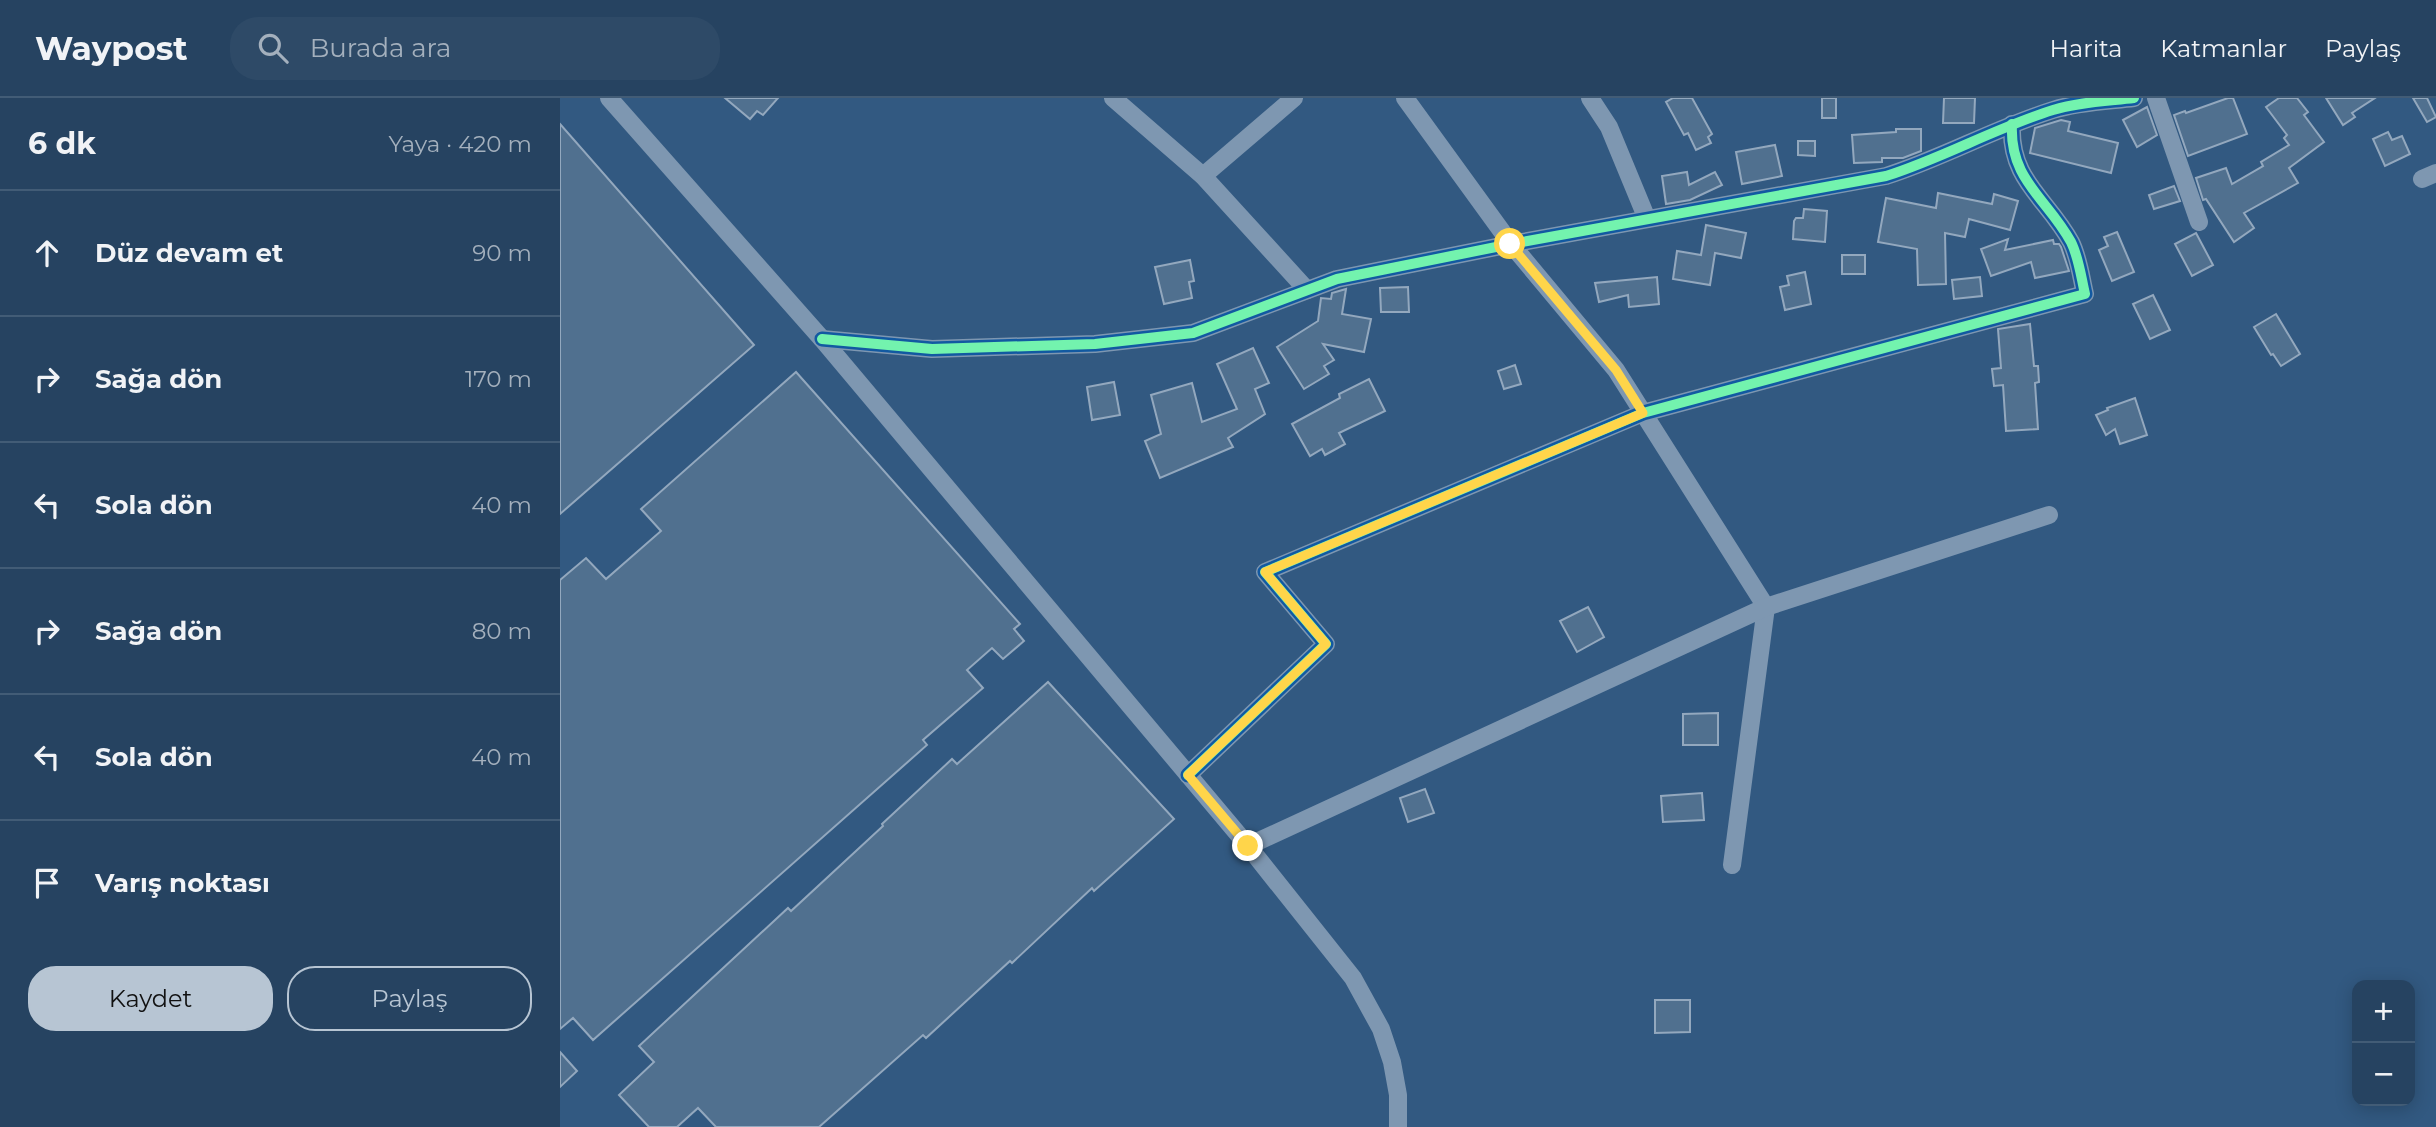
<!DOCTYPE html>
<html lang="tr">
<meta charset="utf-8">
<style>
:root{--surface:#264361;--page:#2e4a67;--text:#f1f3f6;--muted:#a4b0bd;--line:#425c76;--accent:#b7c5d3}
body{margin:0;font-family:Montserrat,sans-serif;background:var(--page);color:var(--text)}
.controls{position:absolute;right:21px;bottom:21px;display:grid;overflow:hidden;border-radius:14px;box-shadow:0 4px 18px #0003}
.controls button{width:63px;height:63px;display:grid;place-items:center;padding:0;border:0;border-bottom:2px solid var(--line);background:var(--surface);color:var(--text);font:35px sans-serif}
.stop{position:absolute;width:21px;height:21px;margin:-16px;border:5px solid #ffd54a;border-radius:50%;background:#fff}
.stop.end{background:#ffd54a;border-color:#fff;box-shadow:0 2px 7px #0008}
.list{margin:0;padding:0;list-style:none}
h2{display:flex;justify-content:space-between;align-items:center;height:91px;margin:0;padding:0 28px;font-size:30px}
h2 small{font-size:23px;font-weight:400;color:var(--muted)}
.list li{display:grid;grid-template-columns:46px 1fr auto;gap:21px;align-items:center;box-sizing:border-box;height:126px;padding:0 28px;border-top:2px solid var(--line)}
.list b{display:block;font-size:26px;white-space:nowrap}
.list em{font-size:23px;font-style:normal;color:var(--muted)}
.actions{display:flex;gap:14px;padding:21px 28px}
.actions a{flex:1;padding:16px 0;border:2px solid var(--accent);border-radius:28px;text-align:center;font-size:24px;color:var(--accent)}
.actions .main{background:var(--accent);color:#111}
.icon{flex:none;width:38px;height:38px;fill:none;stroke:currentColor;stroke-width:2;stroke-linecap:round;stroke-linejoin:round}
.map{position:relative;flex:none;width:1876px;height:1029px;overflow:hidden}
header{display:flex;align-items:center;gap:42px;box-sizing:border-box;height:98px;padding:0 35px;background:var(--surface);border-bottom:2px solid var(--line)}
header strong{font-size:33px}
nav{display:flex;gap:38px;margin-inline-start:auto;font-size:24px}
.search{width:490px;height:63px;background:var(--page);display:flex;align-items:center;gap:18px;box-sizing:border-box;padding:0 24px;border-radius:28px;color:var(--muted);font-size:26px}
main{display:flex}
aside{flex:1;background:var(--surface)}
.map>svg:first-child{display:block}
</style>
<header>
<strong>Waypost</strong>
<div class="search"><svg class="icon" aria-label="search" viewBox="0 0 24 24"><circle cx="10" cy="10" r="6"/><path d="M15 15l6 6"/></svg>Burada ara</div>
<nav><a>Harita</a><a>Katmanlar</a><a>Paylaş</a></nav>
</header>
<main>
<aside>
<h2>6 dk<small>Yaya · 420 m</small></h2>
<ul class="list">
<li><svg class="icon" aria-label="ahead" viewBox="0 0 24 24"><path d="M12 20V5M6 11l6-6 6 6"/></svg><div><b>Düz devam et</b></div><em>90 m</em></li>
<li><svg class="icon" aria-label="right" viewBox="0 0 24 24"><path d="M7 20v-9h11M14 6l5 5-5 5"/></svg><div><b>Sağa dön</b></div><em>170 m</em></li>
<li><svg class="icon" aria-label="left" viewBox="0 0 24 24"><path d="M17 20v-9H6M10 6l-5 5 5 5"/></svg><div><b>Sola dön</b></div><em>40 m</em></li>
<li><svg class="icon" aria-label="right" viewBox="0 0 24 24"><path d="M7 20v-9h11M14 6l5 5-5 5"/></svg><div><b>Sağa dön</b></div><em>80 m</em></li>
<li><svg class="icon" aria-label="left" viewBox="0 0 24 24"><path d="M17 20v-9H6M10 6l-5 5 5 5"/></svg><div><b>Sola dön</b></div><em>40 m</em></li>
<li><svg class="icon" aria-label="arrive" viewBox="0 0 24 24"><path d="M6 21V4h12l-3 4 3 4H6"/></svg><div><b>Varış noktası</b></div></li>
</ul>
<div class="actions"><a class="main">Kaydet</a><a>Paylaş</a></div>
</aside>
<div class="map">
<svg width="1876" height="1029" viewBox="0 0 1876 1029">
<rect width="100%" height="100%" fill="#325981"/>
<g fill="#50708f" stroke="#93a8be" stroke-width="2">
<polygon points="165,0 218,0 203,17 197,13 190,21"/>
<polygon points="1113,0 1132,0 1152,36 1148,39 1151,45 1136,52 1128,35 1124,37 1106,4"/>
<rect x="1262" y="0" width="14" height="20"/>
<polygon points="1384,0 1415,0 1414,25 1383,25"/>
<polygon points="1668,0 1673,0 1687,36 1628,58 1614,17 1625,13 1626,15"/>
<polygon points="1719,0 1737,0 1748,14 1744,17 1764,44 1729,70 1738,85 1684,115 1694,130 1674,144 1646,101 1643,102 1636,80 1666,70 1672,86 1703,68 1701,64 1729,47 1724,40 1727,37 1706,9"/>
<polygon points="1766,0 1815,0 1792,15 1795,19 1783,27"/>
<polygon points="1853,0 1867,0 1876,19 1867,24"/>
<polygon points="1587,9 1597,37 1577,49 1563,22"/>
<polygon points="1501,22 1510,24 1508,33 1558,45 1551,75 1470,55 1475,30"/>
<polygon points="0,26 194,247 0,416"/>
<polygon points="1336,31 1361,31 1361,53 1343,60 1322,60 1322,64 1294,65 1292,37 1336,34"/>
<polygon points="1828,34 1832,42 1842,38 1850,56 1825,68 1813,41"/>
<polygon points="1238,43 1255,43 1255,58 1238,57"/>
<polygon points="1215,47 1222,78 1182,86 1176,54"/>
<polygon points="1127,74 1129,87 1155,74 1162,87 1130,102 1106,106 1102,78"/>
<polygon points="1614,88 1620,103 1594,111 1589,97"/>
<polygon points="1378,95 1432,106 1434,96 1458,103 1450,132 1409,121 1405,139 1385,135 1386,186 1358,187 1357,151 1318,144 1326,100 1376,110"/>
<polygon points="1244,111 1267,113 1265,144 1233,141 1234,123 1236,120 1243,120"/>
<polygon points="1146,127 1186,135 1181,160 1155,155 1150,187 1113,181 1117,153 1141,157"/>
<polygon points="1557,134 1574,174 1552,183 1539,152 1548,148 1544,139"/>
<polygon points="1636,135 1653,167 1632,178 1615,146"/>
<polygon points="1448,141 1445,152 1493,142 1494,146 1499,146 1501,149 1509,173 1475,180 1471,164 1431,178 1421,151"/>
<rect x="1282" y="157" width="23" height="19"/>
<polygon points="630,162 634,183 629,184 632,200 604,206 595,169"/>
<polygon points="1245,174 1251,206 1225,212 1220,189 1229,187 1227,178"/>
<polygon points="1097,179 1099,206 1069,209 1068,197 1039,204 1035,185"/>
<polygon points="1420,179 1422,198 1394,201 1392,182"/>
<polygon points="848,189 849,214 821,214 820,190"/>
<polygon points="786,191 782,216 811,221 804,254 763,246 774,262 764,268 769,276 744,291 717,249 758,223 761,200 771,201 772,195"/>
<polygon points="1593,197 1610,232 1590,241 1573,206"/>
<polygon points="1716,216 1740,256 1721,268 1713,256 1711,257 1694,229"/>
<polygon points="1470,226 1474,268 1478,268 1479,284 1475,285 1478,331 1446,333 1443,287 1434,288 1432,271 1441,270 1438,231"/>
<polygon points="693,250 709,285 695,291 705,316 668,340 673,349 600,380 585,343 601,336 591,297 632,285 642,324 677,311 657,266"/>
<polygon points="955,267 961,286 944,291 938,273"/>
<polygon points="236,274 460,526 454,531 464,543 443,561 432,550 407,572 423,590 363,642 367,647 33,942 13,920 0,931 0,482 26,460 46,481 101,433 81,411"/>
<polygon points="809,281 825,313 779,335 785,346 765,357 762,351 750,358 732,326 780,300 779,296"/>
<polygon points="554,284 560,317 532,322 527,289"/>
<polygon points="1575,300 1587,337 1560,346 1555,331 1546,337 1536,317 1548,312 1547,310"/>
<polygon points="1028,509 1044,539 1017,554 1000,523"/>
<polygon points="488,584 614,721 534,793 532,790 452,865 450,863 366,940 363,937 259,1029 156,1029 138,1010 117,1029 89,1029 59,997 94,964 79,948 228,810 231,813 323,728 322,726 392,661 397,666"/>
<polygon points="1158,615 1158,647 1123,647 1123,616"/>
<polygon points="865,691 874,715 848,724 840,700"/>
<polygon points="1142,695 1144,722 1103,724 1101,698"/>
<polygon points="1095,902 1130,902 1130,934 1095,935"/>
<polygon points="0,954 17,973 0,989"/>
</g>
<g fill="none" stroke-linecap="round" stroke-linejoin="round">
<g stroke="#7e97b1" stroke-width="18">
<polyline points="49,0 262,241 688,748 793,880 821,931 832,964 838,997 838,1029"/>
<polyline points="553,0 643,78 747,192"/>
<polyline points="845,0 951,146 1056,272 1206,509 1172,767"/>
<polyline points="1030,0 1049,29 1087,121"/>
<polyline points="1596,0 1639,124"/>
<polyline points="643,78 734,0"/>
<polyline points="1862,81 1876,75"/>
<path d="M262 241 372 251 535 246 633 235 777 181 951 146 1326 78C1383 60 1435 30 1493 12 1518 4 1548 3 1574 0"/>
<path d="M628 677 766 546 705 474 1083 315 1525 196C1521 179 1519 160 1511 144 1487 100 1449 82 1452 26"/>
<polyline points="688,748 1206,509 1489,417"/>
</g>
<g stroke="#1259a1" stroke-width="15">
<g id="cycleway">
<path d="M262 241 372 251 535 246 633 235 777 181 951 146 1326 78C1383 60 1435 30 1493 12 1518 4 1548 3 1574 0"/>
<path d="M628 677 766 546 705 474 1083 315 1525 196C1521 179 1519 160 1511 144 1487 100 1449 82 1452 26"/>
</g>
</g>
<use href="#cycleway" stroke="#73f3ae" stroke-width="10"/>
</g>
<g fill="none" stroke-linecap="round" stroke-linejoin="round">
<polyline stroke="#ffd54a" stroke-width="9" points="688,748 628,677 766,546 705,474 1083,315 1056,272 950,146"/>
</g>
</svg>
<div class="controls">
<button>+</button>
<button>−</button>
</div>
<div class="stop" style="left:950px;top:146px"></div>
<div class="stop end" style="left:688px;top:748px"></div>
</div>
</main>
